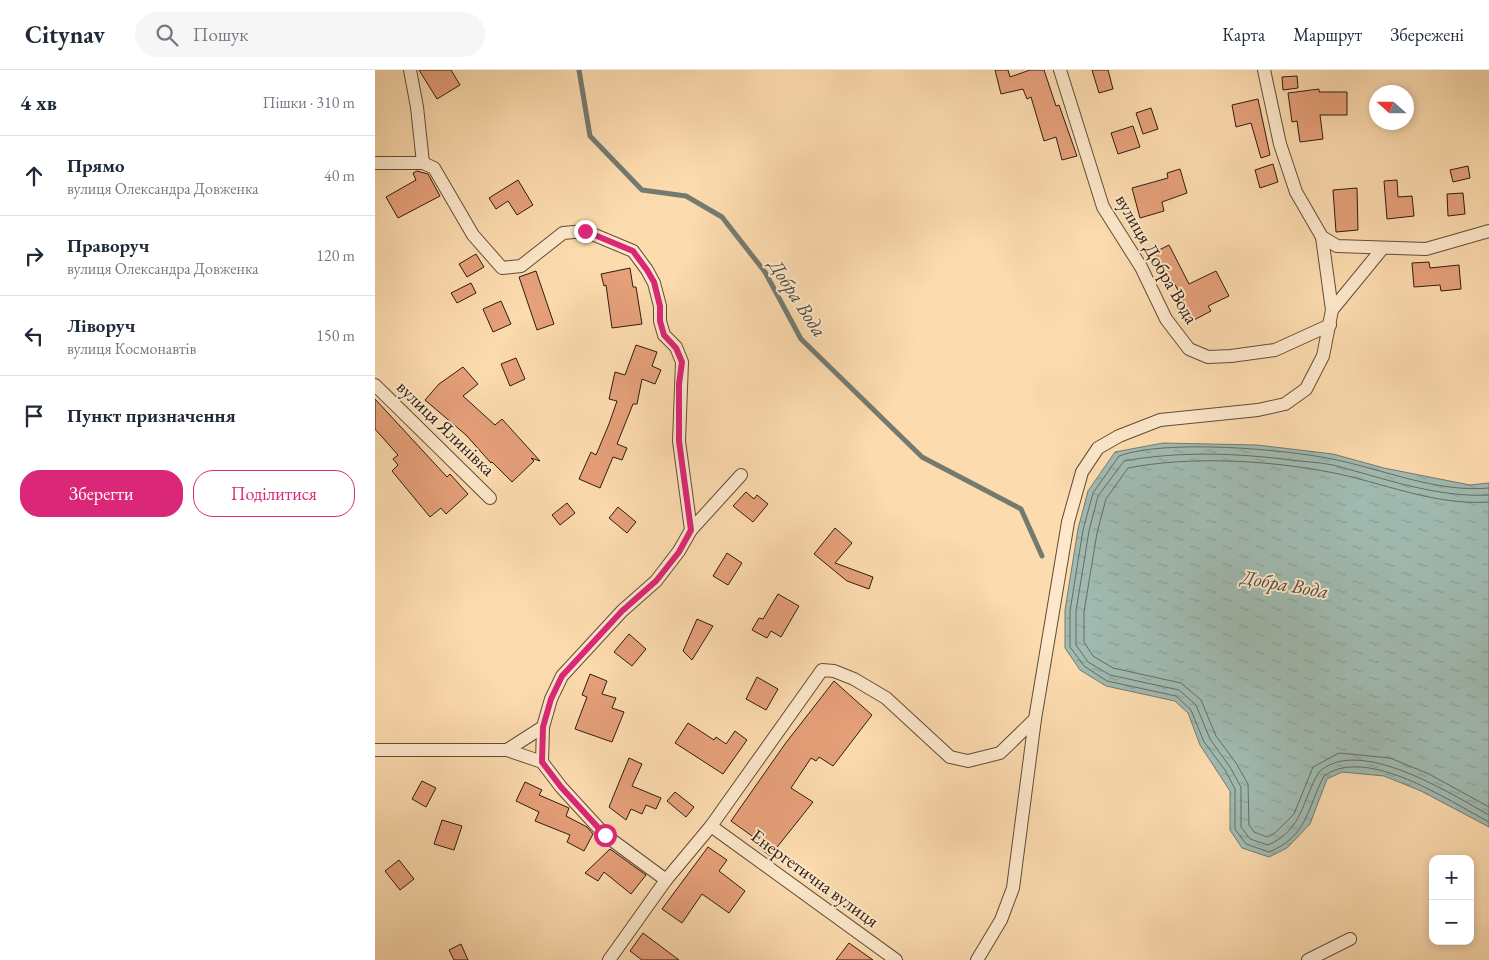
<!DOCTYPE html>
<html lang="uk">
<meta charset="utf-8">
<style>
:root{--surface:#fff;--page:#f6f6f7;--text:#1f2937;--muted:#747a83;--line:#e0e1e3;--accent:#db2777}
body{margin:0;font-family:"EB Garamond",serif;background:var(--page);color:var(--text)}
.controls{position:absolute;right:15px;bottom:15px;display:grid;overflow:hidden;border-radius:10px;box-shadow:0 2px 8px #0003}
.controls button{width:45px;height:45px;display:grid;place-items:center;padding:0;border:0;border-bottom:1px solid var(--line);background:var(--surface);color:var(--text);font:25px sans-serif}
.compass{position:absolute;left:994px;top:15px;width:45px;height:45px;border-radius:50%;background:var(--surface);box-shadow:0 2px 8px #0003;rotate:291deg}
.stop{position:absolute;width:15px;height:15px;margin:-11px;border:4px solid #db2777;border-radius:50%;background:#fff}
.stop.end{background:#db2777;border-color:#fff;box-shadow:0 1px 5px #0008}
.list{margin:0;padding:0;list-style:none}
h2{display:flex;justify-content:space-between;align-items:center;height:65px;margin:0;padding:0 20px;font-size:21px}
h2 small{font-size:16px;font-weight:400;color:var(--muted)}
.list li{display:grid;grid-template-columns:32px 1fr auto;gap:15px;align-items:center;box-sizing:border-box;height:80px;padding:0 20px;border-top:1px solid var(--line)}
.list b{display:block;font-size:19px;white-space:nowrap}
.list p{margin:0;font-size:16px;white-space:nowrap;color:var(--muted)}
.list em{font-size:16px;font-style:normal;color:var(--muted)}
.actions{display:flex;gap:10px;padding:15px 20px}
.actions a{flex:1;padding:11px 0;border:1px solid var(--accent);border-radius:20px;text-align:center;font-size:18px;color:var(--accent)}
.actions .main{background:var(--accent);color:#fff}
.icon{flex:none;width:28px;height:28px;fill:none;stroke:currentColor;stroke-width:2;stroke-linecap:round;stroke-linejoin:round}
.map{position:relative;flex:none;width:1114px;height:890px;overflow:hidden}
header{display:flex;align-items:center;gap:30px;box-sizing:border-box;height:70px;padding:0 25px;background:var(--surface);border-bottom:1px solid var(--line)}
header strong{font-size:24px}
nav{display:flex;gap:28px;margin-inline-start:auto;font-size:18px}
.search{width:350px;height:45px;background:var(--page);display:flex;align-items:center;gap:12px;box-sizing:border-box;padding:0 18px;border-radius:28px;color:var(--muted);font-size:19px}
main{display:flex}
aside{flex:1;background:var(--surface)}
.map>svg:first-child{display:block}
</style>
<header>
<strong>Citynav</strong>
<div class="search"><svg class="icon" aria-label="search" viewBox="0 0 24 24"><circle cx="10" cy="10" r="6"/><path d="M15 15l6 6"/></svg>Пошук</div>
<nav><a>Карта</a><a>Маршрут</a><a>Збережені</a></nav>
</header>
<main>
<aside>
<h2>4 хв<small>Пішки · 310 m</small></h2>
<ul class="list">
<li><svg class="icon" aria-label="ahead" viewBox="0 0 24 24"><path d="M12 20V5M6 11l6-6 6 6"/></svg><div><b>Прямо</b><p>вулиця Олександра Довженка</p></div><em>40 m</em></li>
<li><svg class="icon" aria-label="right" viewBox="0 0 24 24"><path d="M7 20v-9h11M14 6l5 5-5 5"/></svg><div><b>Праворуч</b><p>вулиця Олександра Довженка</p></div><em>120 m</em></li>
<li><svg class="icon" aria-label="left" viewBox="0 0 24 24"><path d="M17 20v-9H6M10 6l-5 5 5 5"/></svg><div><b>Ліворуч</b><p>вулиця Космонавтів</p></div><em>150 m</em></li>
<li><svg class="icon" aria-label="arrive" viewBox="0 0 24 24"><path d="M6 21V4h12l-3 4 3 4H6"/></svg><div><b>Пункт призначення</b></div></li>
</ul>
<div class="actions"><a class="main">Зберегти</a><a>Поділитися</a></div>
</aside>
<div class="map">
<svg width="1114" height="890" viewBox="0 0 1114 890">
<defs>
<pattern id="water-ripples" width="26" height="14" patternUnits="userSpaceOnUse" patternTransform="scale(1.25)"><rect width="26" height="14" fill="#a0bab1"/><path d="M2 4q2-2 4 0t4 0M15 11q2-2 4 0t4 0" fill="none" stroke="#8a9f97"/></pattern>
</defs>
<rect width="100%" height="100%" fill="#fcdbaf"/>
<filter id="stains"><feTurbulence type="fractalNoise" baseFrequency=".004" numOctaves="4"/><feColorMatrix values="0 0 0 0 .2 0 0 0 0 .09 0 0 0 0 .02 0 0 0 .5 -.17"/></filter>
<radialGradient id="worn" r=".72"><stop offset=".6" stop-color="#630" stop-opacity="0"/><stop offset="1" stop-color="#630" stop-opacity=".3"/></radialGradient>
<polygon fill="url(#water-ripples)" stroke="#737b71" points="788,373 882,375 958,384 1009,398 1095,415 1114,413 1114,757 1046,721 1009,706 967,702 952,709 935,754 912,778 894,787 867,778 855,760 855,721 825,675 813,643 800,631 731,616 705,600 690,578 690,540 703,459 713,421 740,382"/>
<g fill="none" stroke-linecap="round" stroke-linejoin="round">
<g stroke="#686b61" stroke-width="1">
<path d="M1114 418C1061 423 1008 399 957 389 908 379 790 369 744 386L718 423 708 460 695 541V577L709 596 732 611 801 626 816 640 829 672 850 700 860 719V759L871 774 894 782C933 766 932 738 949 706 992 675 1074 731 1114 752"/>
<path d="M1114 425C1062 428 1008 408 958 395 944 392 930 392 916 390 861 383 804 381 749 391L723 426 714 461 701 541V575L713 592 735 605 804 620 821 635 835 669 855 697 866 717V757L875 769 893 775C928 760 927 730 944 702 984 665 1076 724 1114 745"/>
<path d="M1114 432C1059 436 1007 412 954 402 891 390 815 386 753 398L731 429 722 463 709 542V572L718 586 738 598 806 613 826 630 841 666 861 693 873 714 874 755 879 762 892 767 900 763 919 744 938 697 964 683 1015 688 1054 704 1114 737"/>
</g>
<polyline stroke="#737b71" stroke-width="5" points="204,0 215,66 267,120 311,126 347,147 390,202 426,269 547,387 646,439 667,486"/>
</g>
<g fill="#e6a07a" stroke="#2f1c11">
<polygon points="44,0 76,0 85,15 62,29"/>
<polygon points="620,0 633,0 635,7 655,0 669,0 681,36 684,35 702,86 687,90 681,67 669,71 656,27 652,29 648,19 626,24"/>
<polygon points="717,0 733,0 738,19 724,23"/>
<polygon points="922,6 923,18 908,20 907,7"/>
<polygon points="944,19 944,22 972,22 972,45 945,45 948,69 925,72 922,51 917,52 913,23"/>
<polygon points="883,29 895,85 886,88 876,53 861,57 857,35"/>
<polygon points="776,38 783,59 768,64 761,43"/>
<polygon points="758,56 765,77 743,84 736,63"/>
<polygon points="898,94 903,112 885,118 880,100"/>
<polygon points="1093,96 1095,108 1078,112 1075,100"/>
<polygon points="805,99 812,123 787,132 789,141 765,148 757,118 793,108 792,103"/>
<polygon points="42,101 53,104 65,126 23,148 11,127 41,110 38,103"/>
<polygon points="143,110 158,135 142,145 133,131 121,139 114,128"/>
<polygon points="1022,110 1023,127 1037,126 1039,146 1012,149 1009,111"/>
<polygon points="982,118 983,160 961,162 958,120"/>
<polygon points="1088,123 1090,144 1073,146 1072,124"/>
<polygon points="794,175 814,214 841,201 854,226 833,236 836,241 819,250 798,211 790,216 774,185"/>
<polygon points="101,184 109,197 92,207 84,194"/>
<polygon points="1054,192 1055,198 1084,195 1086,219 1066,221 1065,215 1039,217 1037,193"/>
<polygon points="255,198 258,217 261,217 267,254 237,258 231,215 229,216 226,204"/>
<polygon points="161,201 179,254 162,260 144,207"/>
<polygon points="96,213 101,223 82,233 76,223"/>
<polygon points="126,231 136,254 118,262 108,239"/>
<polygon points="261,275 282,282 277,296 286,300 280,314 267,309 262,334 258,334 242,374 252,378 247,390 238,387 225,418 204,409 216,382 221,385 234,354 242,331 234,329 240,302 250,305"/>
<polygon points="141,288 150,309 135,316 126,294"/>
<polygon points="88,297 103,314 88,326 120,355 127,349 165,391 156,388 159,391 137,412 117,392 116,393 91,365 50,330 64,314"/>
<polygon points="0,329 72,407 75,404 93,424 71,444 66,438 55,447 17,401 23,395 18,389 23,385 0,359"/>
<polygon points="371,422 379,429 382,425 393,434 378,452 358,436"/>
<polygon points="192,433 200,443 185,455 177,445"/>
<polygon points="243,437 261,452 252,463 234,448"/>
<polygon points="460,458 477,473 460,493 498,507 494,519 472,511 439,484"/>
<polygon points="352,483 367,493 353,515 338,506"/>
<polygon points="403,524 424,536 406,567 396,561 392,568 377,560 384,548 388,549"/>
<polygon points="322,549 338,556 317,590 308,581"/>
<polygon points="254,564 271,579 257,596 239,582"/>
<polygon points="215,604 232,611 227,624 241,628 237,638 249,642 237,672 200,659 212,627 207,625"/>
<polygon points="382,607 403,619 391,640 371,629"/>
<polygon points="459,611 497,645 458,696 444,687 441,691 436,688 416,718 438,732 395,786 381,775 384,771 356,751 410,674"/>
<polygon points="313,653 339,670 341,667 351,674 360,661 372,670 348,704 300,673"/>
<polygon points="254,688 267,694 257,716 286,728 281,739 271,735 267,744 256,739 251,750 234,737"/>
<polygon points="47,711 61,718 51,737 37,729"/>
<polygon points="150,712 167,720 164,725 194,738 191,746 212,757 218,764 209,781 192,772 195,765 160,751 164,742 141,731"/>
<polygon points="300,722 319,737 311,747 292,731"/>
<polygon points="67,750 87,756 79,780 59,774"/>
<polygon points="333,777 352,790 344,801 370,821 354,843 327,824 307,853 287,839"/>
<polygon points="235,779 271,805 256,824 229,802 223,811 210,803"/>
<polygon points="24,790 39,809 25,820 10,801"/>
<polygon points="268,863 304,890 267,890 255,881"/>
<polygon points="474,873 498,890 461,890"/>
<polygon points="86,874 93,890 79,890 74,880"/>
</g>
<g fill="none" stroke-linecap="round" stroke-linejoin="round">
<g stroke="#624c38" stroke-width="14">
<g id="minor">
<polyline points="35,0 42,37 48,93"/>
<polyline points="685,0 728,137 766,197 791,249 814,279 833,287 856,286 900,280 955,255"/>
<polyline points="889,0 905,74 921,122 947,167 962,176 1051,179 1114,161"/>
<polyline points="0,93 48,93 59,98 98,165 127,198 146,196 188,163 210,161 258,181 272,200 279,213 285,236 285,251 289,265 301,277 307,292 304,371 316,460"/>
<polyline points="947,167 957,240"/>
<polyline points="0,315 115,428"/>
<polyline points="0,680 132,680 167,692 186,717 230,765 291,810"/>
<polyline points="132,680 168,657"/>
<polyline points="167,692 168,657 176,629 187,606 247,541 281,511 304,481 316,460 366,405"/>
<polyline points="336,756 521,890"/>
<polyline points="234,890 291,810 336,756 447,600 459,601 479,609 511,628 575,687 593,691 625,683 660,649"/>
<polyline points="602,890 626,850 638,818 660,649 693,452 707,402 723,378 744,366 785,350 883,340 910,334 931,319 948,286 957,240 1007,179"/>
<polyline points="933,890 975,869"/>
</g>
</g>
<use href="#minor" stroke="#fde8cb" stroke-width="12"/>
</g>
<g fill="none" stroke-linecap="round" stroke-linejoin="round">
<polyline stroke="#db2777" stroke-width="6" points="210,161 258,181 272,200 279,212 285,236 285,251 289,265 301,278 307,292 304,314 304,371 316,460 304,482 281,511 247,541 187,606 176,629 168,657 167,692 186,717 230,765"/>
</g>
<g text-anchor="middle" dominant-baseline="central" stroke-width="4" stroke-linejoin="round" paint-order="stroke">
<g font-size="19" fill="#2f1c11" stroke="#fde8cb">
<text transform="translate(782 189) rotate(60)">вулиця Добра Вода</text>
<text transform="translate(71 358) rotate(44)">вулиця Ялинівка</text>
<text transform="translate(440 808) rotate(36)">Енергетична вулиця</text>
</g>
<g font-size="20" font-style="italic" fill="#514b41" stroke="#fde8cb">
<text transform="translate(423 228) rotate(57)">Добра Вода</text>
<text transform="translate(910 514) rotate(10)">Добра Вода</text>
</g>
</g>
<rect width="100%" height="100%" filter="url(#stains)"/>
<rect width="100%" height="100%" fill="url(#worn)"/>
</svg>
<div class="controls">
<button>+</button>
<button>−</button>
</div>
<svg class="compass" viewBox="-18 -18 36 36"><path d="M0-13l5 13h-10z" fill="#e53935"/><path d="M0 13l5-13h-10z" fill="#747a83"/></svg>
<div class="stop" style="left:230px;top:765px"></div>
<div class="stop end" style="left:210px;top:161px"></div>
</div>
</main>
